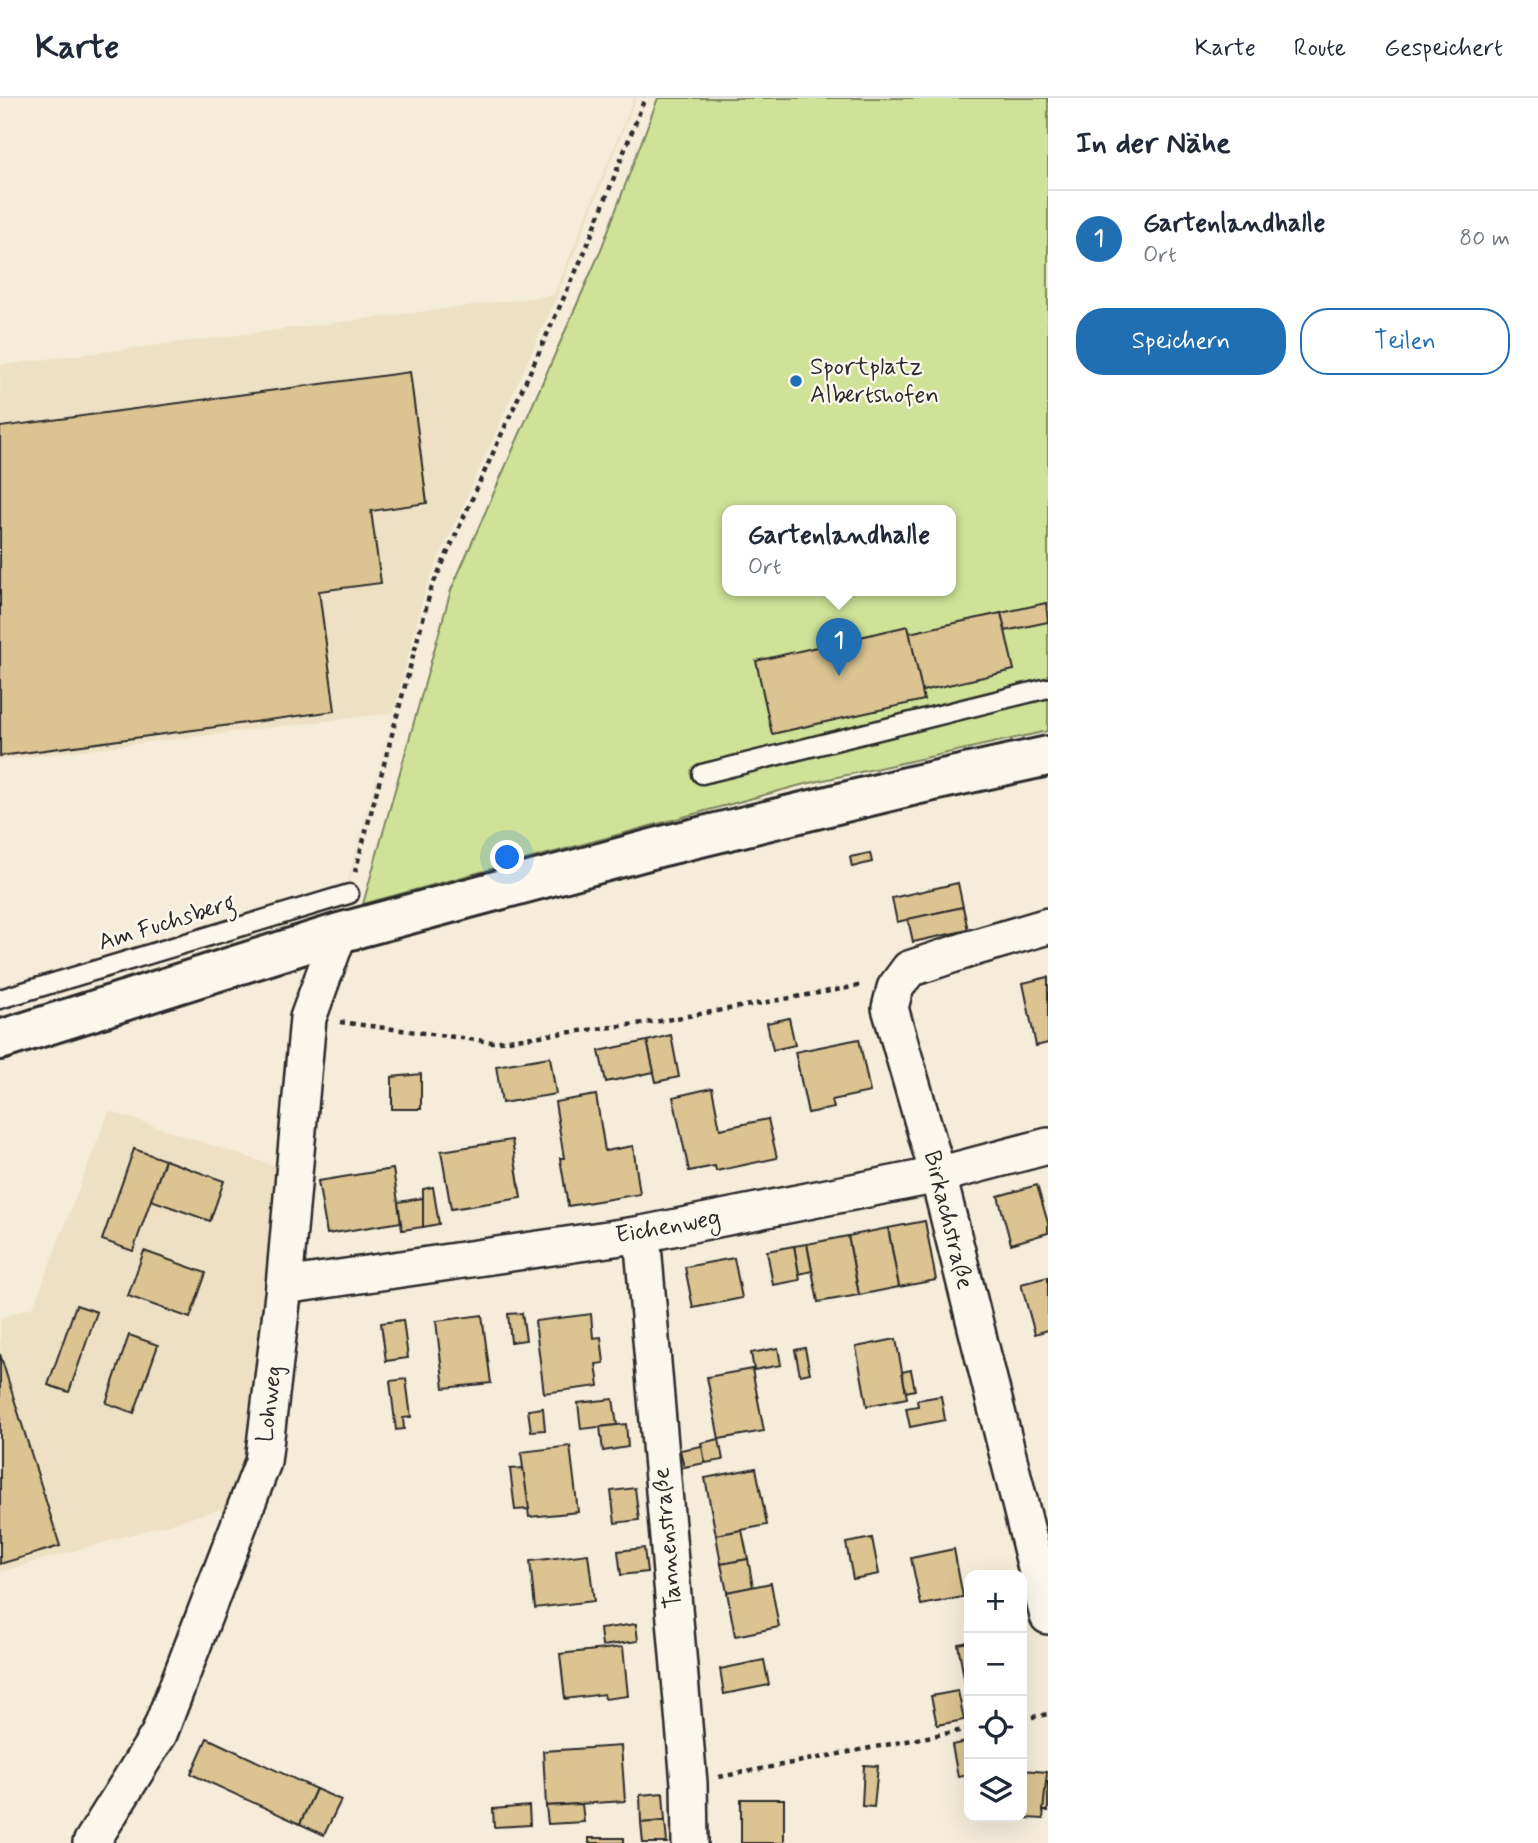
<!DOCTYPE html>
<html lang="de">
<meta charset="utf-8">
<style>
:root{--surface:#fff;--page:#f6f6f7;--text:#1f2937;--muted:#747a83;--line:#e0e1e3;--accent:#1f6fb2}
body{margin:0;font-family:Mynerve,sans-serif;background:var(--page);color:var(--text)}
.controls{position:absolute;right:21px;bottom:21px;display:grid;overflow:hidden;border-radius:14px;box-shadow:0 7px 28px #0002}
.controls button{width:63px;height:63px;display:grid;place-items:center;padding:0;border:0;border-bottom:2px solid var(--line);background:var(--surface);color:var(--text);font:35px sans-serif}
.you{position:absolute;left:508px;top:760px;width:24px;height:24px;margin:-18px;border:5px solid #fff;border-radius:50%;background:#1a73e8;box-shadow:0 0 0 10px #1a73e833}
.badge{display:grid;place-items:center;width:46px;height:46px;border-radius:50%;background:var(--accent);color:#fff;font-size:23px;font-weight:700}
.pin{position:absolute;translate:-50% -58px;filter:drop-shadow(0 2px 4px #0008)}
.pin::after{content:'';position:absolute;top:37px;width:24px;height:21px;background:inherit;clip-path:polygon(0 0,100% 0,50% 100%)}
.popup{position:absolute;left:722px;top:407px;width:234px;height:91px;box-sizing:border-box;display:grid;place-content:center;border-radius:14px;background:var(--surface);filter:drop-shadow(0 2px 5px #0005);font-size:23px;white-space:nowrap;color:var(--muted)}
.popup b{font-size:26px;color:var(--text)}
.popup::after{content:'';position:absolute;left:50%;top:100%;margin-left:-14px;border:14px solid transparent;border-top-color:var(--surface)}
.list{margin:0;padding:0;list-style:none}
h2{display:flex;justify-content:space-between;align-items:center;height:91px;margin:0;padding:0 28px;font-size:30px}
h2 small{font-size:23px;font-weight:400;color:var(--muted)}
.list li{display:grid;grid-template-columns:46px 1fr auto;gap:21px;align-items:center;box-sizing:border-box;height:98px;padding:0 28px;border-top:2px solid var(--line)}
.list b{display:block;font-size:26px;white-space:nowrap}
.list p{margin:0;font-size:23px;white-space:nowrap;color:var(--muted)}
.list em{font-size:23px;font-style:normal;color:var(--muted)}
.actions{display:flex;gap:14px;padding:21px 28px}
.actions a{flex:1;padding:16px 0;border:2px solid var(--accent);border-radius:28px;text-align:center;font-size:24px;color:var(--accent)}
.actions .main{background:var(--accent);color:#fff}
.icon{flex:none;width:38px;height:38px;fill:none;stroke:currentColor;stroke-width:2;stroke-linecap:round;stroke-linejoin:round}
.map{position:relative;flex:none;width:1048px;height:1745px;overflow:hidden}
header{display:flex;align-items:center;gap:42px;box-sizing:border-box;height:98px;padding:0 35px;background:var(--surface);border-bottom:2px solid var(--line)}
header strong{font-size:33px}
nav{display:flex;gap:38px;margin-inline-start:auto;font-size:24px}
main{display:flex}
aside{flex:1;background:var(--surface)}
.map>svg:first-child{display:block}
</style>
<header>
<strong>Karte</strong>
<nav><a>Karte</a><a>Route</a><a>Gespeichert</a></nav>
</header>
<main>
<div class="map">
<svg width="1048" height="1745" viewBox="0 0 1048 1745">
<rect width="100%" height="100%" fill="#f5edda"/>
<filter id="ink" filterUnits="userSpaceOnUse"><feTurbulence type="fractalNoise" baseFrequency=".0143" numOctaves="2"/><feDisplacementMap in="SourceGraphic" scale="14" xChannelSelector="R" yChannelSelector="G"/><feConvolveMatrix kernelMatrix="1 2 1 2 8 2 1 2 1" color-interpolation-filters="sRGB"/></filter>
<g filter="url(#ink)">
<polygon fill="#ede0c4" points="634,0 636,0 557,198 426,490 348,788 301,923 288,1073 255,1361 242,1405 0,1474 0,1220 33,1209 109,1013 287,1072 301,923 347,787 393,615 0,662 0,267 554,197"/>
<path fill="#cfe297" stroke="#7d8661" stroke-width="2" fill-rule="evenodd" d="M658 0H1048V633L801 687 363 806 451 492 600 154ZM727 412H951V492H727Z"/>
<g fill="#dbc392" stroke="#2b2b2b" stroke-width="2">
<polygon points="410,274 427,405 371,413 381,485 319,493 335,613 0,658 0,329"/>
<polygon points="1046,505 1048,524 1005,533 1001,515"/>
<polygon points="1001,515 1014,572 922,593 909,535"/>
<polygon points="908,528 924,602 772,636 756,563"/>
<polygon points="870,755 872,764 852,769 850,759"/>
<polygon points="958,785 963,809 897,824 892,800"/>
<polygon points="963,809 968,832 913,844 908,821"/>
<polygon points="1048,879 1048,945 1036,948 1023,885"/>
<polygon points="789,920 795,947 773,952 767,925"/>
<polygon points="671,937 679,979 656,984 647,943"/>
<polygon points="859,941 870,994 832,1002 834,1010 808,1015 795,954"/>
<polygon points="647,943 654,974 606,984 599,953"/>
<polygon points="550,959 556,996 502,1005 496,968"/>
<polygon points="421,976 421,1011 392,1011 392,979"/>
<polygon points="712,990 720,1031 768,1021 777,1060 716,1073 715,1068 689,1073 673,999"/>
<polygon points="596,997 605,1053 633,1048 640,1096 568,1108 560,1060 564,1060 555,1004"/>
<polygon points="512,1042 521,1100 451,1111 441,1053"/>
<polygon points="134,1051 165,1062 133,1153 102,1142"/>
<polygon points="165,1062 224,1083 210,1123 151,1102"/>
<polygon points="393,1071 401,1124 327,1136 318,1083"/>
<polygon points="1037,1087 1048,1125 1048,1135 1011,1146 998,1098"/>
<polygon points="433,1089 439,1126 423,1129 423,1091"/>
<polygon points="423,1100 423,1129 402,1132 398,1104"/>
<polygon points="925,1123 936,1182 899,1189 888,1130"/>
<polygon points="888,1130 899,1189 859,1197 848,1138"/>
<polygon points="848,1138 859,1197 818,1204 807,1146"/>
<polygon points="807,1146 812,1173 799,1176 794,1148"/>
<polygon points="794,1148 800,1182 773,1187 767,1153"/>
<polygon points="144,1153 206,1175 190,1220 128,1198"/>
<polygon points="734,1160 742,1200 693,1210 685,1169"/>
<polygon points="1048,1179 1048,1232 1035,1236 1021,1186"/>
<polygon points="76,1207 97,1214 69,1294 48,1287"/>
<polygon points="522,1215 526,1242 511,1244 508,1216"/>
<polygon points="591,1216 593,1240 601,1239 604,1265 596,1266 599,1288 544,1295 535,1223"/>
<polygon points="482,1217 491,1285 444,1290 436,1223"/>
<polygon points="403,1222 408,1260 386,1263 381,1225"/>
<polygon points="129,1237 158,1247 134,1315 106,1305"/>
<polygon points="896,1241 907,1300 867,1308 856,1249"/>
<polygon points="778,1250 781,1267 754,1272 751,1255"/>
<polygon points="805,1250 810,1275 800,1277 795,1252"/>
<polygon points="0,1256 60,1448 0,1466"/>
<polygon points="752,1271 764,1333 719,1341 707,1279"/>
<polygon points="911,1272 915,1292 906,1294 902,1274"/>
<polygon points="406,1281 411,1319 403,1320 404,1331 396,1332 390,1283"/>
<polygon points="941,1298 945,1322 910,1329 906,1310 918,1308 917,1302"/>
<polygon points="613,1301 617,1327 581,1331 578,1305"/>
<polygon points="543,1310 545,1332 531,1333 528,1312"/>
<polygon points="626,1326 628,1349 603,1353 600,1329"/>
<polygon points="719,1341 723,1362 705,1365 701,1345"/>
<polygon points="570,1348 578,1414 529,1419 521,1354"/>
<polygon points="702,1348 705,1365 684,1369 680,1352"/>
<polygon points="523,1370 529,1411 515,1412 510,1371"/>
<polygon points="756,1370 767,1427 716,1437 705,1380"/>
<polygon points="635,1390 639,1422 615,1425 611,1393"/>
<polygon points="742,1432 748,1461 721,1466 716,1437"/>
<polygon points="872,1440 879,1476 853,1481 846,1445"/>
<polygon points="644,1450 647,1474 621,1477 618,1453"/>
<polygon points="954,1451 963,1499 921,1507 911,1460"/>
<polygon points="588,1456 594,1503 535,1510 530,1463"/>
<polygon points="748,1461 753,1489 727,1494 721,1466"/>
<polygon points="771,1485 779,1529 735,1538 727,1494"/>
<polygon points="636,1526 638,1543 602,1548 600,1531"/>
<polygon points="969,1544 969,1597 967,1597 958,1546"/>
<polygon points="623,1549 628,1598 605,1601 604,1596 565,1601 560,1556"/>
<polygon points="764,1562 769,1587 724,1596 720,1571"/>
<polygon points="958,1593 964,1622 937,1627 931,1598"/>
<polygon points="207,1640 316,1691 300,1726 191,1676"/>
<polygon points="969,1643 969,1677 958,1679 952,1647"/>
<polygon points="621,1648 625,1703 546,1708 543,1653"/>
<polygon points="864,1667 878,1668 874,1709 862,1708"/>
<polygon points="1022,1672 1047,1674 1043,1721 1006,1719 1022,1719"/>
<polygon points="1046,1684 1048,1684 1048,1713 1043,1713"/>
<polygon points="316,1691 341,1702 324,1737 300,1726"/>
<polygon points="663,1695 665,1723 641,1725 640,1697"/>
<rect x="741" y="1701" width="43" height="44"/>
<polygon points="582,1706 584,1724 548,1726 546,1708"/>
<polygon points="529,1708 530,1727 494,1729 493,1711"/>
<polygon points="665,1723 667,1745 643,1745 641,1725"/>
<rect x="589" y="1740" width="35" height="5"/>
</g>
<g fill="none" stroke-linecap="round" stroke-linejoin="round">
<g stroke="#2b2b2b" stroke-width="23">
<g id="service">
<polyline points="702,676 1048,590"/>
<polyline points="0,901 349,796"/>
</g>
</g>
<g stroke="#2b2b2b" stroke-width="40">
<g id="minor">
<polyline points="1048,828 973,850 909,871 895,890 890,910 938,1077 1048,1518"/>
<polyline points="642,1136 689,1685 690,1745"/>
<polyline points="284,1188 642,1136 938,1077 1048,1048"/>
<polyline points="91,1745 159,1636 263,1364 284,1188 308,920 339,835"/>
</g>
</g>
<g stroke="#2b2b2b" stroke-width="44">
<polyline id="tertiary" points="0,942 339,835 663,748 915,687 1048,658"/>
</g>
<g stroke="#2b2b2b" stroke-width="4.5" stroke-dasharray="5 5" stroke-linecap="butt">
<polyline points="355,774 431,491 586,151 645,0"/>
<polyline points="340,924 492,944 660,923 864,887"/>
<polyline points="1022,1621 1048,1616"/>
<polyline points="719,1679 969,1631"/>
</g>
<use href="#service" stroke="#fbf7ec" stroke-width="18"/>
<use href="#minor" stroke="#fbf7ec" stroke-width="35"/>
<use href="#tertiary" stroke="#fbf7ec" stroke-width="38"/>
</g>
</g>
<circle fill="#1f6fb2" stroke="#fbf7ec" stroke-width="2.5" cx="796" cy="283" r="7"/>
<g text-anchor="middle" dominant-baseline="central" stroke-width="5" stroke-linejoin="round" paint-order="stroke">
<g font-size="24" fill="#2b2b2b" stroke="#fbf7ec" text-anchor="start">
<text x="810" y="269">Sportplatz<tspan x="810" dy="28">Albertshofen</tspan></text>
</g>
<g font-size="24" fill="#2b2b2b" stroke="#fbf7ec">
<text transform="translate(167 825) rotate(-17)">Am Fuchsberg</text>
<text transform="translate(948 1122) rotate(76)">Birkachstraße</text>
<text transform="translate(668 1129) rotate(-10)">Eichenweg</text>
<text transform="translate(270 1306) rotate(-83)">Lohweg</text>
<text transform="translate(668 1440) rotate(-95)">Tannenstraße</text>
</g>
</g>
</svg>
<div class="controls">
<button>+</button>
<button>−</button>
<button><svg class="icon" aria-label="locate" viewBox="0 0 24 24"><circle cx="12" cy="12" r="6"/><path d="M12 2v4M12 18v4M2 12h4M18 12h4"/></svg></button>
<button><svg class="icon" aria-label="layers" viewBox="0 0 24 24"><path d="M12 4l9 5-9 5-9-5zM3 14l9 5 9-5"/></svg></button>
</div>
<div class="you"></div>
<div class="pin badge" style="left:839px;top:578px">1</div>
<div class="popup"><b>Gartenlandhalle</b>Ort</div>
</div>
<aside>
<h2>In der Nähe<small></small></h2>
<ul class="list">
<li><span class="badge">1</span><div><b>Gartenlandhalle</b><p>Ort</p></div><em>80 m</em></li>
</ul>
<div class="actions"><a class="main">Speichern</a><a>Teilen</a></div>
</aside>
</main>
